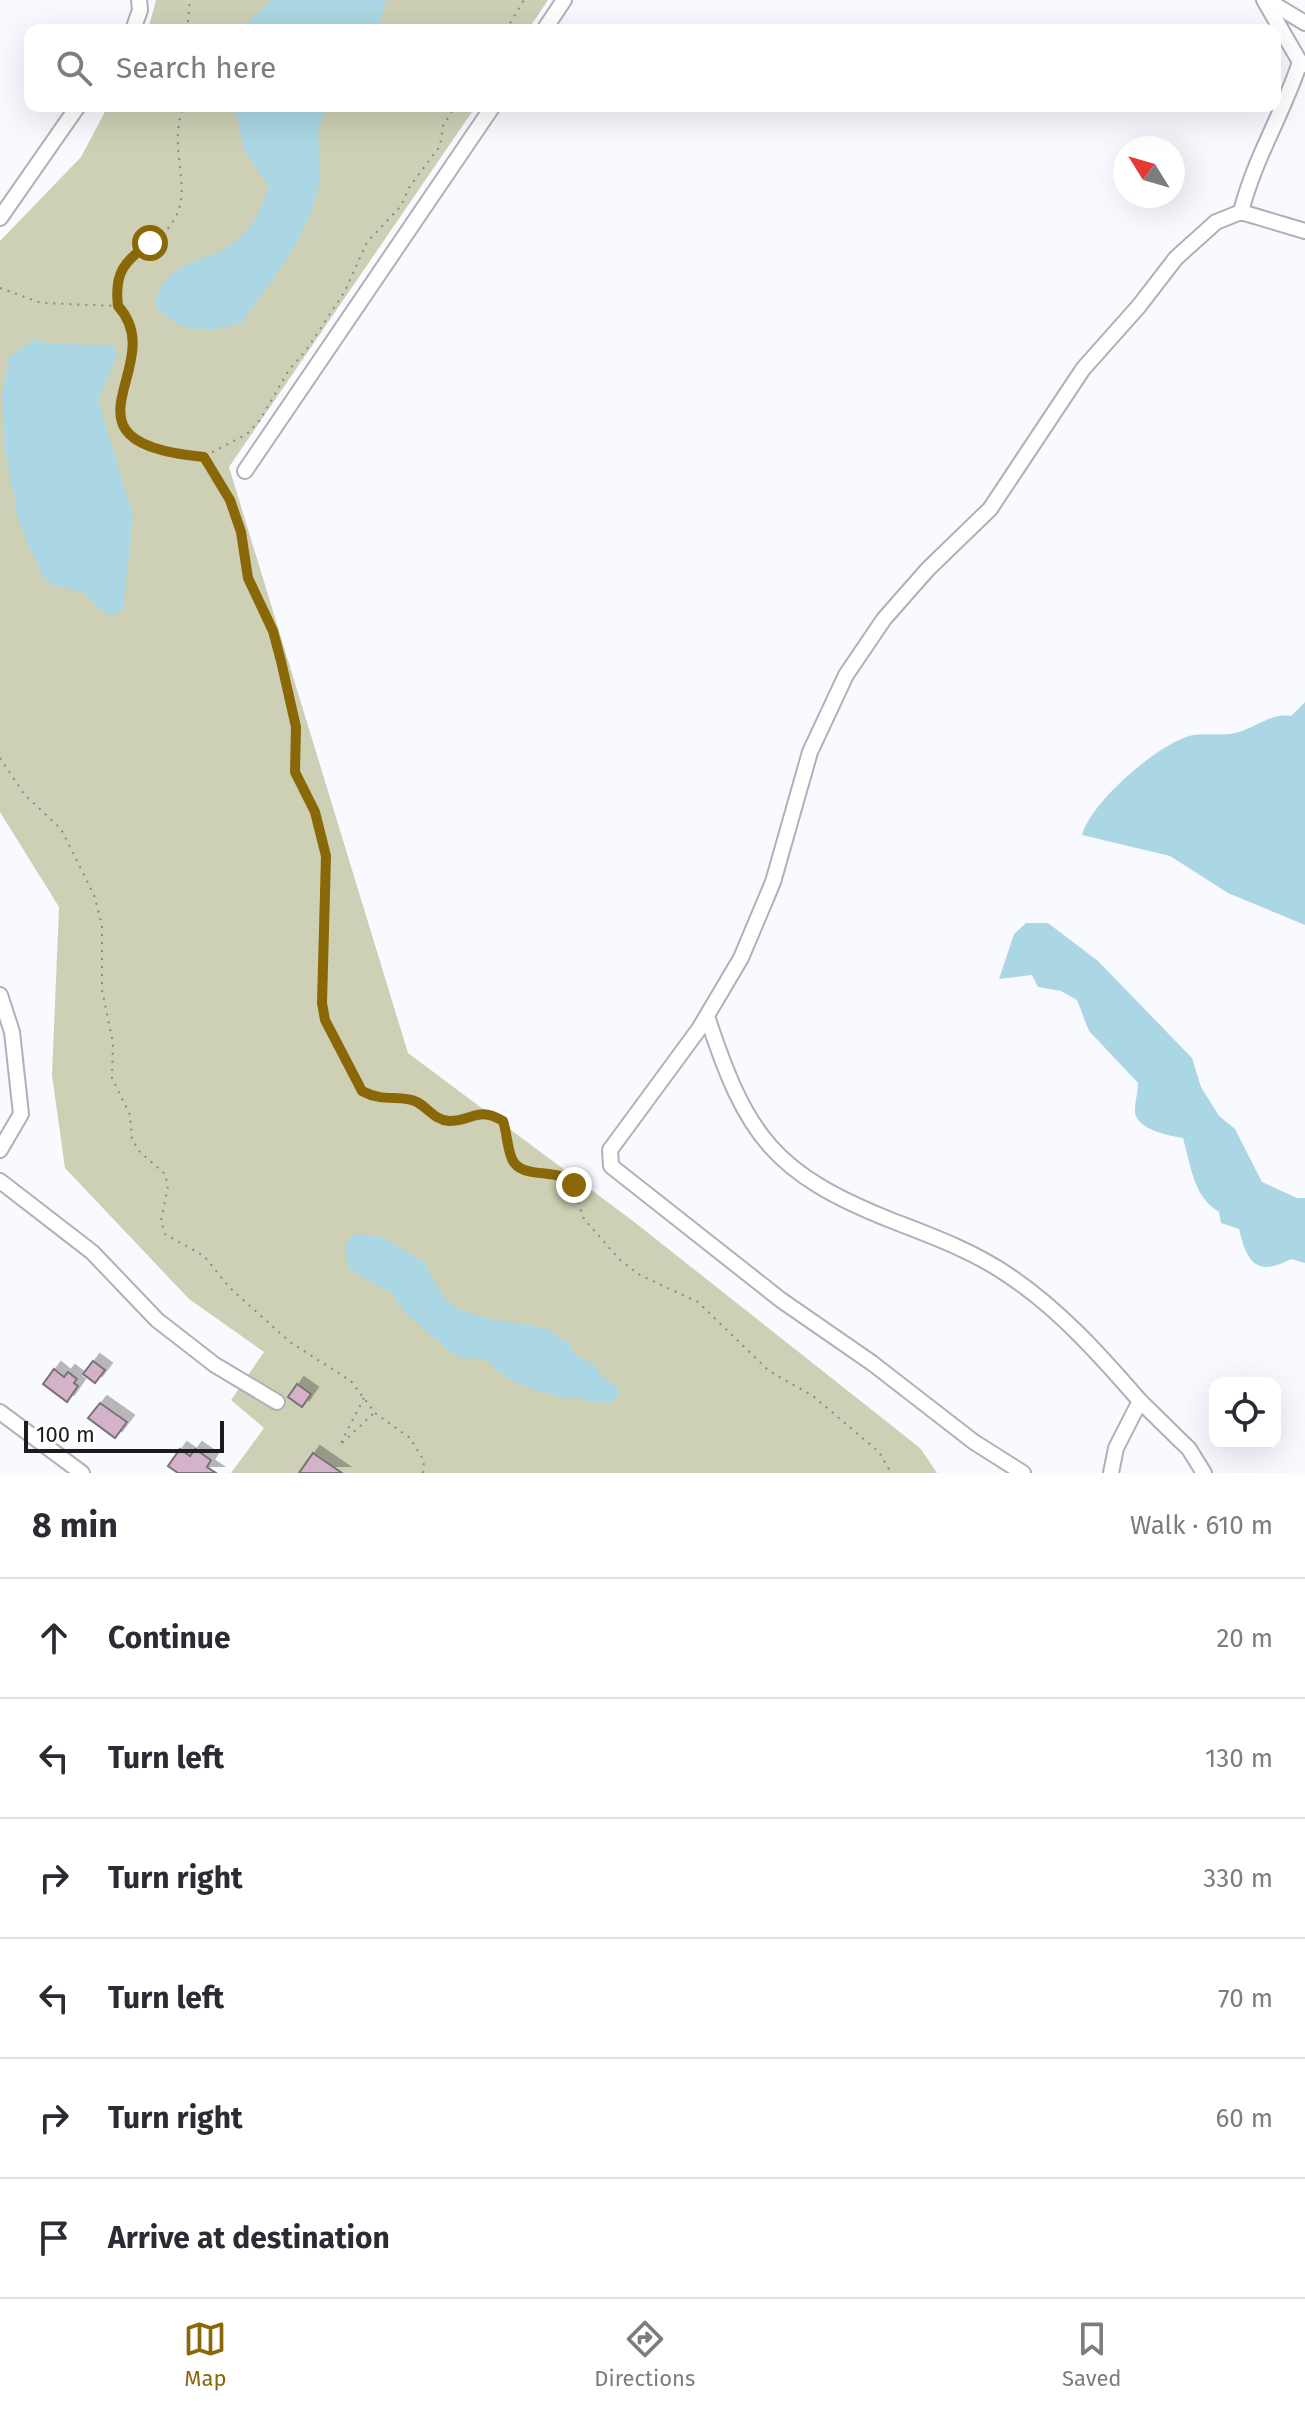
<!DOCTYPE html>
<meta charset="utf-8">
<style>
:root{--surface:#fff;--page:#f7f7f7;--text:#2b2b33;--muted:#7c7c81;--line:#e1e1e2;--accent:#8a6807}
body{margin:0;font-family:"Fira Sans",sans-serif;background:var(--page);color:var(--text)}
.controls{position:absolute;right:24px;bottom:24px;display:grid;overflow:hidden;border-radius:16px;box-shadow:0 8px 32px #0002}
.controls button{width:72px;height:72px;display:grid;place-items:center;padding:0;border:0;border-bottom:2px solid var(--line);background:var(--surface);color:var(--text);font:40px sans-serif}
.compass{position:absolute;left:1113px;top:136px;width:72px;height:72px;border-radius:50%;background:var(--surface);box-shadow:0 8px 32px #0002;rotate:307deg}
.scale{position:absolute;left:24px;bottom:20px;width:200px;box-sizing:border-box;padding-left:8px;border:4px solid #1b1c1f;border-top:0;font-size:22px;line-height:28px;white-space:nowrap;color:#1b1c1f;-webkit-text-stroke:6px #fff;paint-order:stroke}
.stop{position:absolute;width:24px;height:24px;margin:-18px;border:6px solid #8a6807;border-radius:50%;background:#fff}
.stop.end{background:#8a6807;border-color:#fff;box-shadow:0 2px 8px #0008}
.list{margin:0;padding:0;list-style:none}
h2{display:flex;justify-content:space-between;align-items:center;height:104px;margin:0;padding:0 32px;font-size:34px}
h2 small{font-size:26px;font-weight:400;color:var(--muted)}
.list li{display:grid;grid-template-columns:52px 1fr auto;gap:24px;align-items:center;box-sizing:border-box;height:120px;padding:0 32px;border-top:2px solid var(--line)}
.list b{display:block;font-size:30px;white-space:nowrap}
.list em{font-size:26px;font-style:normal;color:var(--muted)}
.icon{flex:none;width:44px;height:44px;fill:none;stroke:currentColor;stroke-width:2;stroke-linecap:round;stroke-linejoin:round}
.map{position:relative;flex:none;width:1305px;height:1473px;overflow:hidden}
.search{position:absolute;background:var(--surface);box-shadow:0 8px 32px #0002;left:24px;right:24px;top:24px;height:88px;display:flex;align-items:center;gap:20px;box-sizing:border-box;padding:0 28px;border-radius:16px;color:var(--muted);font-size:30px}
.sheet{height:824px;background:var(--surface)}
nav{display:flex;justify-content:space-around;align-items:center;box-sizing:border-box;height:112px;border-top:2px solid var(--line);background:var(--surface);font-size:22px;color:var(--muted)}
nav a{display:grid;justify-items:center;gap:4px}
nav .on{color:var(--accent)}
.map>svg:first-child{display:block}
</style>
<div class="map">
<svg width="1305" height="1473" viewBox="0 0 1305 1473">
<defs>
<filter id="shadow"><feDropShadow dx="7" dy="-7" stdDeviation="0" flood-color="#0004"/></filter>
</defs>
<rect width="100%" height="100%" fill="#f9faff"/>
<g fill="#cdd0b4">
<polygon points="156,0 548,0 528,30 148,30"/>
<polygon points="108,106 476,106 229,467 408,1053 633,1221 920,1448 937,1473 231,1473 264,1428 231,1400 264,1352 189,1299 65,1168 52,1075 59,907 0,812 0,241 81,157"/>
</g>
<g fill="#aad7e3">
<polygon points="271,0 386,0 377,30 240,30"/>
<path d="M235 106H328C309 139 325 157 318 189 307 239 270 282 242 322 211 333 178 334 156 306 158 263 206 263 233 243 252 230 263 207 269 186L244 151Z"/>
<polygon points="35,339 50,344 112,345 118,354 98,400 133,516 123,611 112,615 102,611 83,592 51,585 41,573 19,523 5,449 2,396 9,357"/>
<path d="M1305 702V925L1228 893 1170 856 1082 835C1090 803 1157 745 1189 736 1205 732 1223 737 1239 732 1258 726 1271 713 1291 716Z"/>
<path d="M1026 923H1048L1098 961 1192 1058 1201 1087 1219 1116 1235 1129 1262 1182 1297 1198H1305V1263L1291 1259C1257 1277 1247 1263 1239 1229L1221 1223 1219 1212C1193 1196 1191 1166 1183 1138 1169 1136 1133 1129 1135 1109 1135 1101 1138 1092 1138 1083L1089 1031 1077 1000 1061 991 1038 987 1032 975 999 979 1014 934Z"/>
<polygon points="354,1234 382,1237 424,1262 445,1299 456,1308 485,1318 545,1328 568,1343 577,1356 594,1364 601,1375 620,1390 619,1396 611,1403 591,1402 577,1397 569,1399 534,1390 508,1379 485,1359 461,1358 451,1353 405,1312 390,1292 348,1269 345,1244"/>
</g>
<g fill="#d4b2c9" stroke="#787176" stroke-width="2" filter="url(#shadow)">
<polygon points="93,1361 105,1370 95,1383 83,1374"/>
<polygon points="54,1369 64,1377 68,1372 77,1379 74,1383 78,1386 67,1402 43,1384"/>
<polygon points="297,1384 311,1394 302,1407 288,1397"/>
<polygon points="100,1403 127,1422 115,1438 88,1418"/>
<polygon points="180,1449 190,1456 195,1449 211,1460 207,1467 216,1473 178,1473 168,1466"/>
<polygon points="313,1453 342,1473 299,1473"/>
</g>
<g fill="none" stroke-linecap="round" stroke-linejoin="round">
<g stroke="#afb1b9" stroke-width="18">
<g id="minor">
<polyline points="1264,0 1300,62"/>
<polyline points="1267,0 1305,23"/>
<polyline points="133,30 140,10 139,0"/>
<polyline points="544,30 564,0"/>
<path d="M1241 212C1254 159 1283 114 1300 62L1305 65"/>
<polyline points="0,218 78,106"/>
<polyline points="245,471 493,106"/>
<polyline points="0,995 12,1032 21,1114 0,1150"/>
<path d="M707 1016C746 1136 774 1174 893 1221 932 1236 973 1251 1008 1275 1059 1309 1100 1355 1140 1401"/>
<polyline points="0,1181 92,1252 157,1320 215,1365 277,1402"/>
<polyline points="0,1412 82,1473"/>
<polyline points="1023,1473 974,1442 872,1363 781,1300 611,1166 610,1150 699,1029 741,958 773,882 810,752 846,675 884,619 928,569 990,509 1083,369 1139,306 1176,258 1216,222 1241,212 1305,231"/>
<polyline points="1111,1473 1116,1448 1140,1401 1189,1449 1204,1473"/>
</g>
</g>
<g stroke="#898a8e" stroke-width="2" stroke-dasharray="2 6" stroke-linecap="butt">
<polyline points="187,30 190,0"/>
<polyline points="506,30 524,0"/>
<path d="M0 288 41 303 118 306C173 365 44 443 204 457L230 500 241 532 248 578 273 631 296 727 295 772 322 832 326 890 322 1003 325 1020 339 1052 362 1091C384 1103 400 1094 417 1102 428 1108 435 1120 449 1121 473 1121 477 1107 503 1121L512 1159 517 1166 570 1179 584 1219 620 1260 640 1275 698 1302 769 1371 813 1396 879 1452 891 1473"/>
<path d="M118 303C111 246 156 256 176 216 192 186 167 146 184 106"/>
<polyline points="205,456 247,434 260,420 289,370 307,349 345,291 367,242 401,206 410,186 440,146 443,126 455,106"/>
<polyline points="0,758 24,794 61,829 94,895 102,925 102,990 113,1043 112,1078 130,1115 132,1139 139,1151 165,1174 168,1186 161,1221 165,1234 204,1256 230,1288 290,1342 351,1381 375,1413 410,1438 424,1461 423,1473"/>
<polyline points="364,1398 340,1445 373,1414"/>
</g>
<use href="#minor" stroke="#fff" stroke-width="14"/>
</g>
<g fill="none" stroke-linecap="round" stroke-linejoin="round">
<path stroke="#8a6807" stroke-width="10" d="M150 243C124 261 114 273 118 306 173 366 44 442 204 457L230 500 241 532 248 578 273 631 281 661 296 727 295 772 315 812 326 856 322 1003 325 1020 362 1091C384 1103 400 1094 417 1102 428 1108 435 1120 449 1121 473 1121 477 1106 503 1121 507 1132 507 1148 512 1159 521 1181 560 1166 574 1185"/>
</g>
</svg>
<div class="controls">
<button><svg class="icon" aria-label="locate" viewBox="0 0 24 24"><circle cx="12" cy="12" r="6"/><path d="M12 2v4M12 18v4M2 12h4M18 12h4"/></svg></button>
</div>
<svg class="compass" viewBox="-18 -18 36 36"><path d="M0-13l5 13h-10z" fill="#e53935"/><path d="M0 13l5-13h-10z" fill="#7c7c81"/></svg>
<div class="scale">100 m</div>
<div class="stop" style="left:150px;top:243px"></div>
<div class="stop end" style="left:574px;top:1185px"></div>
<div class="search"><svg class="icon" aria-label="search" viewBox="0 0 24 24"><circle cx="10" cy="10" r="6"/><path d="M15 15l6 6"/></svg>Search here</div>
</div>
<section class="sheet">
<h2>8 min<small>Walk · 610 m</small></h2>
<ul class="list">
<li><svg class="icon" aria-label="ahead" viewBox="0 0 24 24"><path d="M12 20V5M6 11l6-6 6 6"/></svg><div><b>Continue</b></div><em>20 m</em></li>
<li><svg class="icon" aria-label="left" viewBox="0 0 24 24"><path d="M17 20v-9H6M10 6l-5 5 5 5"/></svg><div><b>Turn left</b></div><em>130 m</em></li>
<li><svg class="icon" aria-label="right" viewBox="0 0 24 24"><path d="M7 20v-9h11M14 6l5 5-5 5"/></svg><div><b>Turn right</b></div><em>330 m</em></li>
<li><svg class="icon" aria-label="left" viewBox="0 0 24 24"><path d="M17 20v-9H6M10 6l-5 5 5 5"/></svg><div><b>Turn left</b></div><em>70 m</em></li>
<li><svg class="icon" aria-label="right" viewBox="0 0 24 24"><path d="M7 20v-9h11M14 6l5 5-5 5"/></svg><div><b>Turn right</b></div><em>60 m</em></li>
<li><svg class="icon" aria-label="arrive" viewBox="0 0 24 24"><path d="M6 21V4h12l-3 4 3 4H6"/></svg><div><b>Arrive at destination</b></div></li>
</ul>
</section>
<nav>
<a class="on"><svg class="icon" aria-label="map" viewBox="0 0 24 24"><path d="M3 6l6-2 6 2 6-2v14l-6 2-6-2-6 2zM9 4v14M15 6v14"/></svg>Map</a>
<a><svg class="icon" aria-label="directions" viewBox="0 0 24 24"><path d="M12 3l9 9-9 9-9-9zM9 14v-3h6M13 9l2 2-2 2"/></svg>Directions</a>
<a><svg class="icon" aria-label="saved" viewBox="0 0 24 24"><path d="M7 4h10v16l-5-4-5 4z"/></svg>Saved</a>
</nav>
